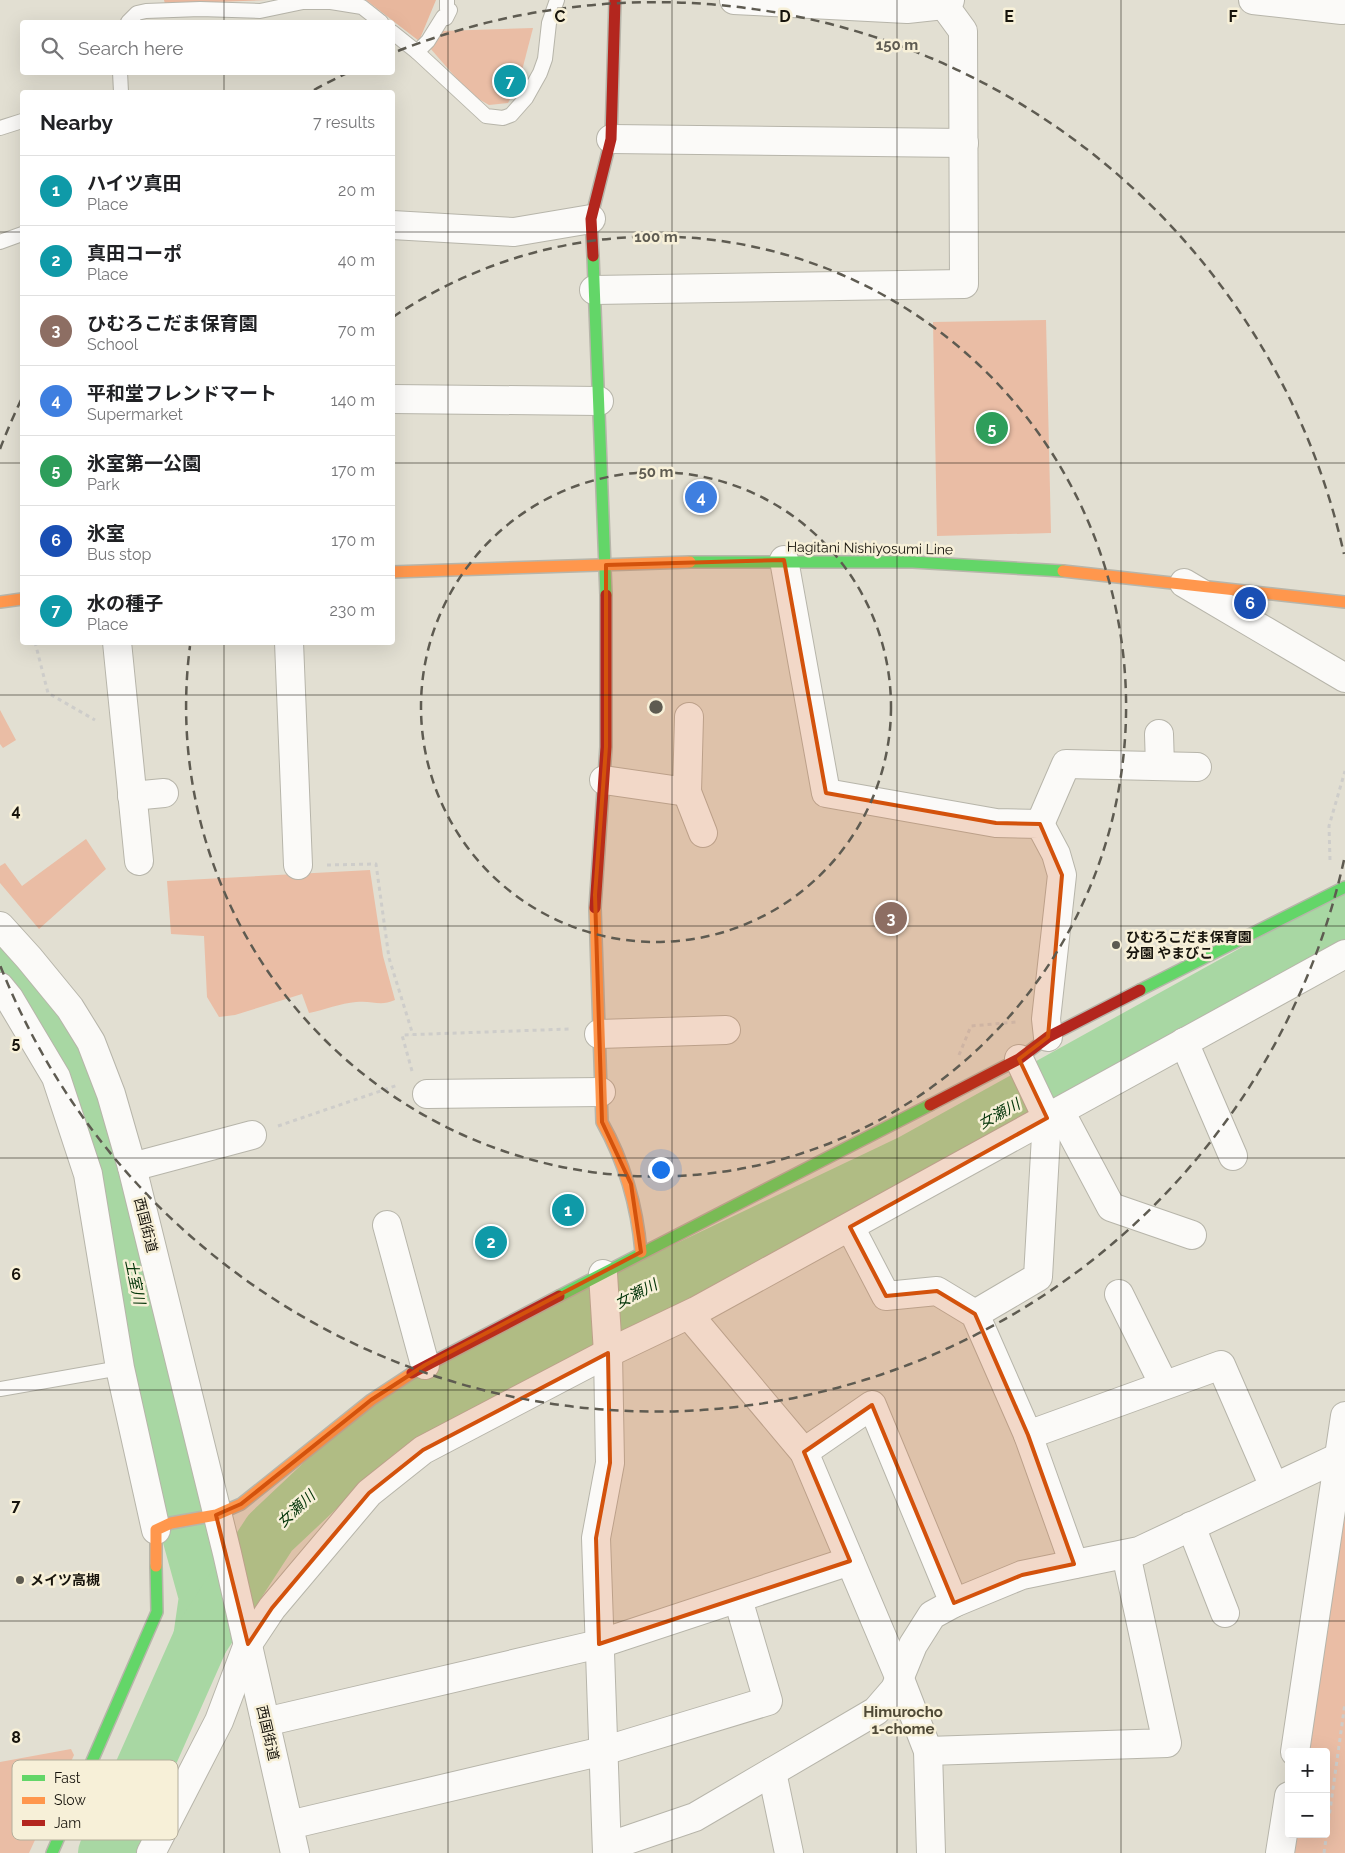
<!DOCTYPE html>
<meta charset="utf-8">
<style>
:root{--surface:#fff;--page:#f6f6f6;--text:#202124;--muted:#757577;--line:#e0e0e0;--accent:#b45309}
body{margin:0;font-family:Raleway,"Noto Sans JP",sans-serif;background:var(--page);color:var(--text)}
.controls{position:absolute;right:15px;bottom:15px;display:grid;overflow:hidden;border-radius:5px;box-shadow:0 5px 20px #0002}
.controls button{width:45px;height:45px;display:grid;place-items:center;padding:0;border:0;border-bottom:1px solid var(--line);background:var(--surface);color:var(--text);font:25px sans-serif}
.you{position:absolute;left:660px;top:1169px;width:18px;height:18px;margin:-12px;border:4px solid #fff;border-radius:50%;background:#1a73e8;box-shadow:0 0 0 8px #1a73e833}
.badge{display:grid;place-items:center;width:32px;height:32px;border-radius:50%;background:var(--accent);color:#fff;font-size:16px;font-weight:700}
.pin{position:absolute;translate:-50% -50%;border:2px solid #fff;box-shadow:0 1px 5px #0006}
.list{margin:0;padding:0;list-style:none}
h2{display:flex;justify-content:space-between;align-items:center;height:65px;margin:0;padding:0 20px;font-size:21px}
h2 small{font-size:16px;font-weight:400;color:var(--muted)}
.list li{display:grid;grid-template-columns:32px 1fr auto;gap:15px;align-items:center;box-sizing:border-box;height:70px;padding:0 20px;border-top:1px solid var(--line)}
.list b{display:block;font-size:19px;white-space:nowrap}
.list p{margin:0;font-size:16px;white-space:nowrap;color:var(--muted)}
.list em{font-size:16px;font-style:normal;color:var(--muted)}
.icon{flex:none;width:28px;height:28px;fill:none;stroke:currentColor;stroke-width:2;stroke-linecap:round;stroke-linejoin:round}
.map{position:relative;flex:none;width:1345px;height:1853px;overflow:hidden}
.search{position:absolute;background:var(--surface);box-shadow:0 5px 20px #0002;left:20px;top:20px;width:375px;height:55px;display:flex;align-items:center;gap:12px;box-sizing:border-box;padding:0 18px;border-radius:5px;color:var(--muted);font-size:19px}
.panel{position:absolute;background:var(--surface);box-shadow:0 5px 20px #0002;left:20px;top:90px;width:375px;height:555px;border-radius:5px}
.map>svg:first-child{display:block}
</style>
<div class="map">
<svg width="1345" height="1853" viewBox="0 0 1345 1853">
<rect width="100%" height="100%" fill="#e2dfd2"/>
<g fill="#eabda5">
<polygon points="533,28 519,82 508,103 489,105 470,94 430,48 441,31"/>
<polygon points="1046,320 1051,533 937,536 933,322"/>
<polygon points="0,710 16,740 3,748 0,744"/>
<polygon points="86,839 106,869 39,929 0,883 0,866 5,863 22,886"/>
<path d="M370 870 383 956 395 1000C379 1007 373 1000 356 1002 341 1003 324 1010 309 1013L302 994 235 1015 219 1017 207 997 204 936 171 934 167 881Z"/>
<polygon points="1345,1507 1345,1853 1295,1853 1297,1834 1326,1834 1326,1752 1309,1752"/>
<polygon points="71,1749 74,1755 29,1853 0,1853 0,1762"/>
</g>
<g fill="#e8b79d">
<polygon points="164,0 267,0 165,4"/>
<polygon points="366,0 436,0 419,41"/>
</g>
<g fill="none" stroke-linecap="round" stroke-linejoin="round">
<g stroke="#a8d7a3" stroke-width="56">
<polyline points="0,949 31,983 74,1056 112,1168 178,1492 207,1597 201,1639"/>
<polyline points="106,1853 201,1639 270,1533 379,1430 432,1400 631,1296 912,1162 1345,922"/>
</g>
<g stroke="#b7b5aa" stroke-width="16">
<g id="lane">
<polyline points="128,22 137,13 146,11 200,9 260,11 303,2 331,2 362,7 381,22"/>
<polyline points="392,32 417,52 428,41 443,17 446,18 450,10 447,9 447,0"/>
<polyline points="417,52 486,116 503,118 511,115 526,98 540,73 545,59 549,23 557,0"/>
<polyline points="120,72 121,92"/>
<polyline points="0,128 22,121"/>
<polyline points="0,242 22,234"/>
<polyline points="0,1389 120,1368"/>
</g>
</g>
<g stroke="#b7b5aa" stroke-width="30">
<g id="street">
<polyline points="734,0 907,9 944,5 950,0"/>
<polyline points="1253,0 1342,10 1342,0"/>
<polyline points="611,139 964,143"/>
<polyline points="392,225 514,232 591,219"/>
<polyline points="594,290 964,284 963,31 944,5"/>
<polyline points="392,399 599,401"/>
<polyline points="784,560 826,793 996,823 1040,824 1056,854 1062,875 1046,1019 1048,1037"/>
<polyline points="1184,583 1345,678"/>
<polyline points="117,642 139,861"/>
<polyline points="289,642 298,865"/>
<polyline points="1159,734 1160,766"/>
<polyline points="604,780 687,792 689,717"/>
<polyline points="687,792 703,833"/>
<polyline points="132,796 164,793"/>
<polyline points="1040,824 1066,764 1197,767"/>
<polyline points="0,926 29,958 70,1008 91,1042 111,1094 132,1167 227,1553 295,1853"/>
<polyline points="0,987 9,998 56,1077 88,1174 120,1368 156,1530"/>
<polyline points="599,1034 726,1030"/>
<polyline points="1184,1042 1233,1156"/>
<polyline points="427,1094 601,1092"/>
<polyline points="1060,1111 1111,1207 1192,1235"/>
<polyline points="132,1167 252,1135"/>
<polyline points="387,1225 425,1365"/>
<polyline points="850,1227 886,1296 937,1291 975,1314 1028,1435 1221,1365 1274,1487"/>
<polyline points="603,1274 608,1353 610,1463 596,1538 607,1853"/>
<polyline points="1119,1294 1164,1385"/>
<polyline points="975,1314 1038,1277 1047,1118 1019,1059"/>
<polyline points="689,1315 804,1452 900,1679 928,1751 931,1853"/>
<polyline points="1028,1435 1074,1564"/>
<polyline points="804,1452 872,1405 954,1603"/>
<polyline points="1191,1526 1225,1613"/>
<polyline points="265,1722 599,1644 850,1561"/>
<polyline points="928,1751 1167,1743 1126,1554"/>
<polyline points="1295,1752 1345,1416"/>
<polyline points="772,1772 789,1853"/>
<polyline points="289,1825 603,1751 768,1701 738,1599"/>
<polyline points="607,1847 695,1817 876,1711 895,1689 913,1645 932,1615 954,1603 1022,1575 1139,1551 1339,1457"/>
<polyline points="151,1853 219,1721 248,1644 272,1608 369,1493 423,1450 608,1353 696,1311 1345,954"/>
<polyline points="1280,1853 1289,1796"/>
</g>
</g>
<g stroke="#b7b5aa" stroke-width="14">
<g id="fast">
<polyline points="593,256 606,595"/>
<polyline points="690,562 913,562 1063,571"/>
<polyline points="1140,990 1345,887"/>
<polyline points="559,1296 930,1105"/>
<polyline points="52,1853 157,1612 156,1566"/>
</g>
</g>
<g stroke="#b7b5aa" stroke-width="14">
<g id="slow">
<polyline points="1063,571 1345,602"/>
<polyline points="392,572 690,562"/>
<polyline points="0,602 22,599"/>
<path d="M595 908 602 1122C625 1163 637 1205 641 1252"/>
<polyline points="156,1566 156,1530 171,1523 216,1515 241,1504 371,1400 412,1373"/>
</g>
</g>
<g stroke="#b7b5aa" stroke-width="14">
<g id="jam">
<polyline points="593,256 591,219 611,139 615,0"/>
<polyline points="595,908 606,747 606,595"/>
<polyline points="930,1105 1019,1059 1048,1037 1140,990"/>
<polyline points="412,1373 559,1296"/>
</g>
</g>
<g stroke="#cecdca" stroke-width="3" stroke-dasharray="4 4" stroke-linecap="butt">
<polyline points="35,642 48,693 95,720"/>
<polyline points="1330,860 1329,826 1345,771"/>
<polyline points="327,865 376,864 389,958 413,1035"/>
<polyline points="959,1055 971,1026 1016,1022"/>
<polyline points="412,1071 402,1035 569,1029"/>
<polyline points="278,1126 398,1085"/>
<polyline points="1324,1853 1345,1703"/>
</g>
<use href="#lane" stroke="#fbfaf8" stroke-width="14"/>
<use href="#street" stroke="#fbfaf8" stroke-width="28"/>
<use href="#fast" stroke="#63d668" stroke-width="11"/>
<use href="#slow" stroke="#ff974d" stroke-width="11"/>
<use href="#jam" stroke="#b3261e" stroke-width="11"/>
</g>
<path fill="#d3520c" fill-opacity="0.2" stroke="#d3520c" stroke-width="4" stroke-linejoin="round" d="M784 560 826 793 996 823 1040 824 1062 875 1048 1037 1019 1059 1047 1118 850 1227 886 1296 937 1291 975 1314 1028 1435 1074 1564 1022 1575 954 1603 872 1405 804 1452 850 1561 599 1644 596 1538 610 1463 608 1353 423 1450 369 1493 272 1608 248 1644 216 1515 241 1504 371 1400 425 1365 641 1252 631 1184 602 1122 595 895 606 747V565Z"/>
<path fill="none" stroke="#17140c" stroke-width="1" stroke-opacity="0.55" d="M224 0V22M448 0V1853M672 0V1853M897 0V1853M1121 0V1853M224 72V92M0 232H22M392 232H1345M0 463H22M392 463H1345M224 642V1853M0 695H1345M0 926H1345M0 1158H1345M0 1390H1345M0 1621H1345"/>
<g fill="none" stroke="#5e5b51" stroke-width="2.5" stroke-dasharray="9 6">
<circle cx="656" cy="707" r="235"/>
<path d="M393 317A470 470 0 1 1 190 646"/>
<path d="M1344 860A705 705 0 0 1 0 965M0 449A705 705 0 0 1 22 398M314 90A705 705 0 0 1 347 73M398 51A705 705 0 0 1 1344 554"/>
</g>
<g fill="#5e5b51" stroke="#f7f0d8" stroke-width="2">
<circle cx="1116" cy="945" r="5"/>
<circle cx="20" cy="1580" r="5"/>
</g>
<g text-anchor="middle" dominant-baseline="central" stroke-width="5" stroke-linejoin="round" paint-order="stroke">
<g font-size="14" fill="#17140c" stroke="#f7f0d8">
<text transform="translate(870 548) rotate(1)">Hagitani Nishiyosumi Line</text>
<text transform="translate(146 1225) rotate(76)">西国街道</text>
<text transform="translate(268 1733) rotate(77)">西国街道</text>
</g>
<g font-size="14" font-weight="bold" fill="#17140c" stroke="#f7f0d8" text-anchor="start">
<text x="1126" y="937">ひむろこだま保育園<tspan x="1126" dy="16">分園 やまびこ</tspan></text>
<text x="30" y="1580">メイツ高槻</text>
</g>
<g font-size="15" font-style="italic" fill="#023408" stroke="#f7f0d8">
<text transform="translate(999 1114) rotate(-29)">女瀬川</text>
<text transform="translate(135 1282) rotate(78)">土室川</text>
<text transform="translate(636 1294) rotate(-27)">女瀬川</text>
<text transform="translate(296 1509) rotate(-43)">女瀬川</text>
</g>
<g font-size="15" font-weight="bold" fill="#4f4936" stroke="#f7f0d8">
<text x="903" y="1712">Himurocho<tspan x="903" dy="17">1-chome</tspan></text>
</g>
</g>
<rect x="12" y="1760" width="166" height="80" rx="8" fill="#f7f0d8" stroke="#b4ae9b" stroke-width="1"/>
<rect x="22" y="1775" width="23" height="6" fill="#63d668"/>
<rect x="22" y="1797" width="23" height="7" fill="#ff974d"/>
<rect x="22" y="1820" width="23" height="6" fill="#b3261e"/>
<g font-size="14" fill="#17140c">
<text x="54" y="1783">Fast</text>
<text x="54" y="1805">Slow</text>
<text x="54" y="1828">Jam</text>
</g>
<g font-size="16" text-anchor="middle" font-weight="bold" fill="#17140c" stroke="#f7f0d8" stroke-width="5" stroke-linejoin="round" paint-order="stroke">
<text x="560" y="22">C</text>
<text x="785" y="22">D</text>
<text x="1009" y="22">E</text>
<text x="1233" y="22">F</text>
<text x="16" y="816">4</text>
<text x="16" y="1048">5</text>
<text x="16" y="1280">6</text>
<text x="16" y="1511">7</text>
<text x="16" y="1743">8</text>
</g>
<circle cx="656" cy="707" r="8" fill="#5e5b51" stroke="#f7f0d8" stroke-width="2.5"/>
<g font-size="15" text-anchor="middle" font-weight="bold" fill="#5e5b51" stroke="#f7f0d8" stroke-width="5" stroke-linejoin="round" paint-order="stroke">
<text x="897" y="50">150 m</text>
<text x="656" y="242">100 m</text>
<text x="656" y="477">50 m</text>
</g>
</svg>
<div class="controls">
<button>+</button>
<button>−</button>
</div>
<div class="you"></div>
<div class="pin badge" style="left:568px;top:1210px;background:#0f9aa8">1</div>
<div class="pin badge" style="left:491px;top:1242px;background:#0f9aa8">2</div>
<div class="pin badge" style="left:891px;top:918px;background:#8d6e63">3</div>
<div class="pin badge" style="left:701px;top:497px;background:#3f7fe0">4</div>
<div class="pin badge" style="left:992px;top:428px;background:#2e9e5b">5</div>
<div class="pin badge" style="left:1250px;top:603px;background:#1a4fb4">6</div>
<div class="pin badge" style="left:510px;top:81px;background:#0f9aa8">7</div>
<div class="search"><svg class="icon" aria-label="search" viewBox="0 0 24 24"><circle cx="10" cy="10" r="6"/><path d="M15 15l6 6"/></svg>Search here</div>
<section class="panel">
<h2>Nearby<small>7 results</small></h2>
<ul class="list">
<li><span class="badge" style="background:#0f9aa8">1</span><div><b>ハイツ真田</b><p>Place</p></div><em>20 m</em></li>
<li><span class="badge" style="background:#0f9aa8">2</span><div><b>真田コーポ</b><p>Place</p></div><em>40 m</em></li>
<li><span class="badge" style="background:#8d6e63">3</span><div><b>ひむろこだま保育園</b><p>School</p></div><em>70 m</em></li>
<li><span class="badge" style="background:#3f7fe0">4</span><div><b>平和堂フレンドマート</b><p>Supermarket</p></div><em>140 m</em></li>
<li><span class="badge" style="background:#2e9e5b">5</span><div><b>氷室第一公園</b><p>Park</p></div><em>170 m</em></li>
<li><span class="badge" style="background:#1a4fb4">6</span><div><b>氷室</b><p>Bus stop</p></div><em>170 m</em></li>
<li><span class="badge" style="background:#0f9aa8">7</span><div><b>水の種子</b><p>Place</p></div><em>230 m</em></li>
</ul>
</section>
</div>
